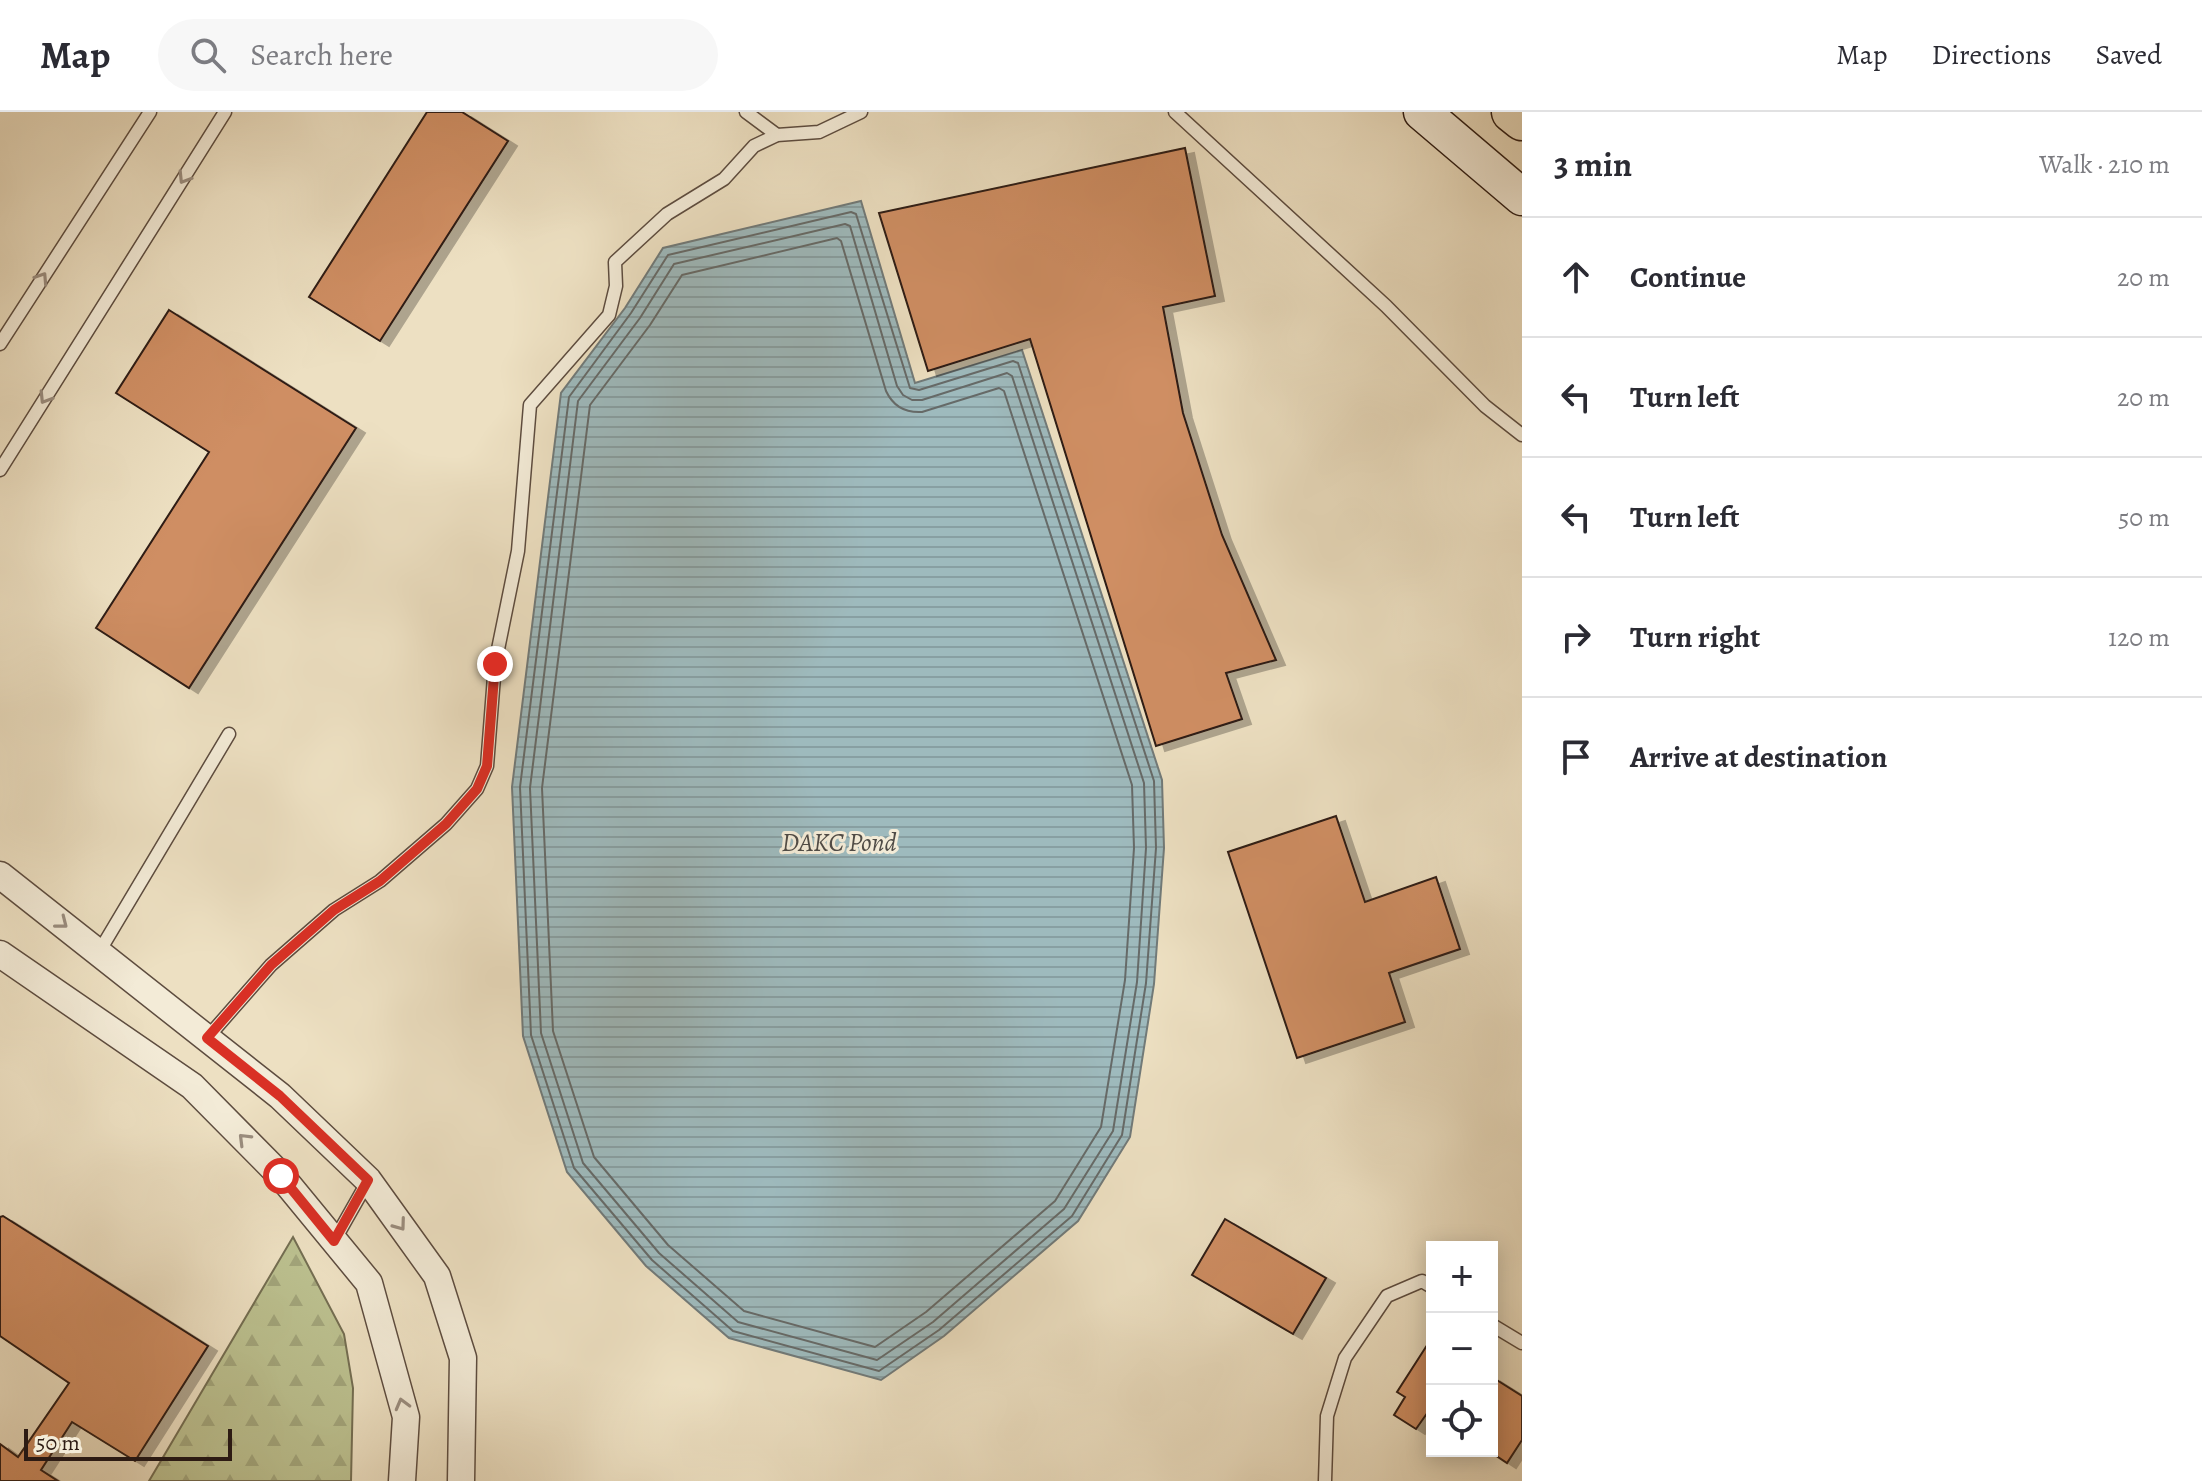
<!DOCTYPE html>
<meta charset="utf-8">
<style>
:root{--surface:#fff;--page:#f7f7f7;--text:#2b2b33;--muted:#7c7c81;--line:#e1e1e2}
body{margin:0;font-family:Alegreya,serif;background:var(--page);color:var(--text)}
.controls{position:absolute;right:24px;bottom:24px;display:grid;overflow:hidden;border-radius:0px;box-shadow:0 4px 20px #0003}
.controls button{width:72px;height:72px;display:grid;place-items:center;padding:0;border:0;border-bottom:2px solid var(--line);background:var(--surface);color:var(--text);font:40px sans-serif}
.scale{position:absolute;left:24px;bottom:20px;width:208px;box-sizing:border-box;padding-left:8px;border:4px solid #2d1b13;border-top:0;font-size:22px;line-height:28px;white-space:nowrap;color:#2d1b13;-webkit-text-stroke:6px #f3ebd7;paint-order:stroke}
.stop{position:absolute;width:24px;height:24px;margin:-18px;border:6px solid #d93025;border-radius:50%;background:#fff}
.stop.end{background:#d93025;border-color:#fff;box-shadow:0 2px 8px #0008}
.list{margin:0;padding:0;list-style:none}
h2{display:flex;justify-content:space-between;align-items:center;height:104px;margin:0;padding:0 32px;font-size:34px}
h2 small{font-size:26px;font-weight:400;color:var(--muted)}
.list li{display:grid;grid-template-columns:52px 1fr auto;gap:24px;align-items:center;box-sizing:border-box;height:120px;padding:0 32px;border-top:2px solid var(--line)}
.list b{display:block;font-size:30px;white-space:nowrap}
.list em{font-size:26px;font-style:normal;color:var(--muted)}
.icon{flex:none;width:44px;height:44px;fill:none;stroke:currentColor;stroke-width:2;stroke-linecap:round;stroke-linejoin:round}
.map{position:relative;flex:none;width:1522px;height:1369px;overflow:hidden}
header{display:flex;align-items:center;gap:48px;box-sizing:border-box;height:112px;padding:0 40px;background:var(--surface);border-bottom:2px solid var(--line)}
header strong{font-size:38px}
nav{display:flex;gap:44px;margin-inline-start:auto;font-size:28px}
.search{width:560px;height:72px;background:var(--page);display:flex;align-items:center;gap:20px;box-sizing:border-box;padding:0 28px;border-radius:44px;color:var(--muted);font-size:30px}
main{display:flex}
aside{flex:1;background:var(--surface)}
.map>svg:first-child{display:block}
</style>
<header>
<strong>Map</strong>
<div class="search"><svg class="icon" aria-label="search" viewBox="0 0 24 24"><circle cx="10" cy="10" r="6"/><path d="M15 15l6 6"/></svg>Search here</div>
<nav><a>Map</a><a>Directions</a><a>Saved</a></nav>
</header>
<main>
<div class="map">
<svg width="1522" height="1369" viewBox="0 0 1522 1369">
<defs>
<pattern id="forest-firs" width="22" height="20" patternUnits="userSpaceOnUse" patternTransform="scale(2)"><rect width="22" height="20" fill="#bcc190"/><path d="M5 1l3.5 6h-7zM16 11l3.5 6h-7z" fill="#a2a57b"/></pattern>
<pattern id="water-rules" width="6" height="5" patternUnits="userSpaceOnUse" patternTransform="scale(2)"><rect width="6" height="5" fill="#9ebabd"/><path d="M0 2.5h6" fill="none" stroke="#889fa2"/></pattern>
<filter id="shadow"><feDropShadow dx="9" dy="5" stdDeviation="0" flood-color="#0004"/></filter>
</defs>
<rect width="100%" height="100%" fill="#ede0c2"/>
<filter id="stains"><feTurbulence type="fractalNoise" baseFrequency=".0025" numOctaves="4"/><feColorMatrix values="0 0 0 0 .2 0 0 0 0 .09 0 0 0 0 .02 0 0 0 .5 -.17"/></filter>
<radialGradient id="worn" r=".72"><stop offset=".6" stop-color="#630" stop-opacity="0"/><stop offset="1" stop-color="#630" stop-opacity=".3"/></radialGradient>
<polygon fill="url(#forest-firs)" stroke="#746e52" stroke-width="2" points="293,1125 344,1222 353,1276 351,1369 149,1369"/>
<polygon fill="url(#water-rules)" stroke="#717a79" stroke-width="2" points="861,89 915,271 1022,238 1162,668 1164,736 1154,872 1130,1025 1078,1109 944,1224 881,1268 729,1226 646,1154 567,1060 523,924 512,675 561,281 625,196 663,136"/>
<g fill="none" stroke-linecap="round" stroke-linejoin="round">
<g stroke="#666a68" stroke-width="2">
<polygon points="851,100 856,102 910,276 919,278 1013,249 1018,251 1154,669 1156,736 1146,871 1122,1023 1072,1104 939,1218 879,1259 733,1219 652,1148 574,1056 531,923 520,675 569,285 631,201 668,143"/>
<polygon points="845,112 850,114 897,274 903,283 912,288 922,288 1007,261 1012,264 1144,671 1146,736 1137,870 1113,1019 1064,1097 933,1210 877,1248 738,1210 659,1141 583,1051 541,921 530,676 578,289 640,206 674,152"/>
<path d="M837 126 841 129 886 279C893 294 905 301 922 300L999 276 1004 279 1132 673 1134 736 1125 868 1101 1015 1055 1089 926 1200 875 1235 744 1199 668 1133 594 1045 553 919 542 676 590 293 650 213 682 163Z"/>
</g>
</g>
<g fill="#cf8e63" stroke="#2d1b13" stroke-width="2" filter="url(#shadow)">
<polygon points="427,0 462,0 508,29 380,229 309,185"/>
<polygon points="1185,36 1215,184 1163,195 1183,301 1222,423 1276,548 1226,561 1242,607 1156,634 1030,227 928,259 879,101"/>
<polygon points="169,198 356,316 189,576 96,516 209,340 116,281"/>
<polygon points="1336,704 1365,790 1436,765 1460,837 1389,861 1405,910 1297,946 1228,740"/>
<polygon points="3,1104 208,1234 135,1349 72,1310 41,1358 58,1369 0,1369 0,1332 18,1345 69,1271 0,1224 0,1105"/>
<polygon points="1225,1107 1326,1166 1293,1222 1192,1163"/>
<polygon points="1431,1227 1432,1302 1428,1300 1416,1317 1394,1303 1405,1285 1397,1280"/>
<polygon points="1492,1265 1522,1284 1522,1328 1507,1351 1489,1339 1492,1339"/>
</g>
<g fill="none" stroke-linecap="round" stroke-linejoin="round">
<g stroke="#5d4c3f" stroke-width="15">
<g id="lane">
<polyline points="746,0 777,23"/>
<polyline points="1175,0 1386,194 1485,294 1522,323"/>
<polyline points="0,232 150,0"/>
<polyline points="0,358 225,0"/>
<polyline points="101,842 99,840 229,622"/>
<polyline points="207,926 271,853 334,798 380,769 446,712 477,677 487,654 495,552 518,439 530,293 609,203 616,174 615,150 667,102 724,67 754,34 777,23 819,20 861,0"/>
<polyline points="334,1129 368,1069"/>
<polyline points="1492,1213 1522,1231"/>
<polyline points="1325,1369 1327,1304 1345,1246 1387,1184 1422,1169 1432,1175"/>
</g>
</g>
<g stroke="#5d4c3f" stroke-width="29">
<g id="street">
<polyline points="0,763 280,984 368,1068 437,1164 463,1246 461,1369"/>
<polyline points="0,842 192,974 281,1064 369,1171 406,1305 402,1369"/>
</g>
</g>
<g stroke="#2d1b13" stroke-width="39">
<polyline id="secondary" points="1422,0 1522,85"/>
</g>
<g stroke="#2d1b13" stroke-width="43">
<polyline id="primary" points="1512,0 1522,8"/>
</g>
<use href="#lane" stroke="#f3ebd7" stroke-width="12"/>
<use href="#street" stroke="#f3ebd7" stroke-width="26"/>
<use href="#secondary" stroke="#f3ebd7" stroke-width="36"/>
<use href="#primary" stroke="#ede0c2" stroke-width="40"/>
</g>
<defs><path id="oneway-chevron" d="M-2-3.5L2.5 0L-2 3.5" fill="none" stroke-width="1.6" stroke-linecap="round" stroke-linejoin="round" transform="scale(2)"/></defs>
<g stroke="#9a8d7f">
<use href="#oneway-chevron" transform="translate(184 66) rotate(122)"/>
<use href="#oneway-chevron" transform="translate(42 166) rotate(-57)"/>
<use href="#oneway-chevron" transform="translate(45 286) rotate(122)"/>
<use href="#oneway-chevron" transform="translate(62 811) rotate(38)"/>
<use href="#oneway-chevron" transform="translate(244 1027) rotate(-135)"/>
<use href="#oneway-chevron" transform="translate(400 1113) rotate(54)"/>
<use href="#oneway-chevron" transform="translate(402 1292) rotate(-105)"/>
</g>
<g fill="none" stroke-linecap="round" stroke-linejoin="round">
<polyline stroke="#d93025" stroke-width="10" points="281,1064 334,1129 368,1068 280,984 207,926 271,853 334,798 380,769 446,712 477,677 487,654 495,552"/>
</g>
<g text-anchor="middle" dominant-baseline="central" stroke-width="6" stroke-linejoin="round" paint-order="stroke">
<g font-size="26" font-style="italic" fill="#4f4b46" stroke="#f3ebd7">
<text x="839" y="730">DAKC Pond</text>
</g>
</g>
<rect width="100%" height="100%" filter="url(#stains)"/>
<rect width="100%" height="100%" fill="url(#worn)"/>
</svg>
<div class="controls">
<button>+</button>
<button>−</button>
<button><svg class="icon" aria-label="locate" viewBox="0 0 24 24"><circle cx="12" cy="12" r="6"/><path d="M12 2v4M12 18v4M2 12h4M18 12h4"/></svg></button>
</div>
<div class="scale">50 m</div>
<div class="stop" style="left:281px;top:1064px"></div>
<div class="stop end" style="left:495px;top:552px"></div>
</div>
<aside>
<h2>3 min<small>Walk · 210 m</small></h2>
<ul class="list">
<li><svg class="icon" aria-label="ahead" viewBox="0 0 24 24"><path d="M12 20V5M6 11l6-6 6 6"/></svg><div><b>Continue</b></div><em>20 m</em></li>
<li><svg class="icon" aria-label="left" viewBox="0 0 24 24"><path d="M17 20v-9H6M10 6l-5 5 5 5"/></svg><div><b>Turn left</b></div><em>20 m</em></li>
<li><svg class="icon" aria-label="left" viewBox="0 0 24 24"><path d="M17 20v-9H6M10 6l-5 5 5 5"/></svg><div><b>Turn left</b></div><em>50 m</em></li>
<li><svg class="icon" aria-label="right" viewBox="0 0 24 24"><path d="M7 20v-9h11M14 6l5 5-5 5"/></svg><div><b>Turn right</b></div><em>120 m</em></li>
<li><svg class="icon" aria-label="arrive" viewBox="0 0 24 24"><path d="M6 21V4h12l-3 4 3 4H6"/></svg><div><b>Arrive at destination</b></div></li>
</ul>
</aside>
</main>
